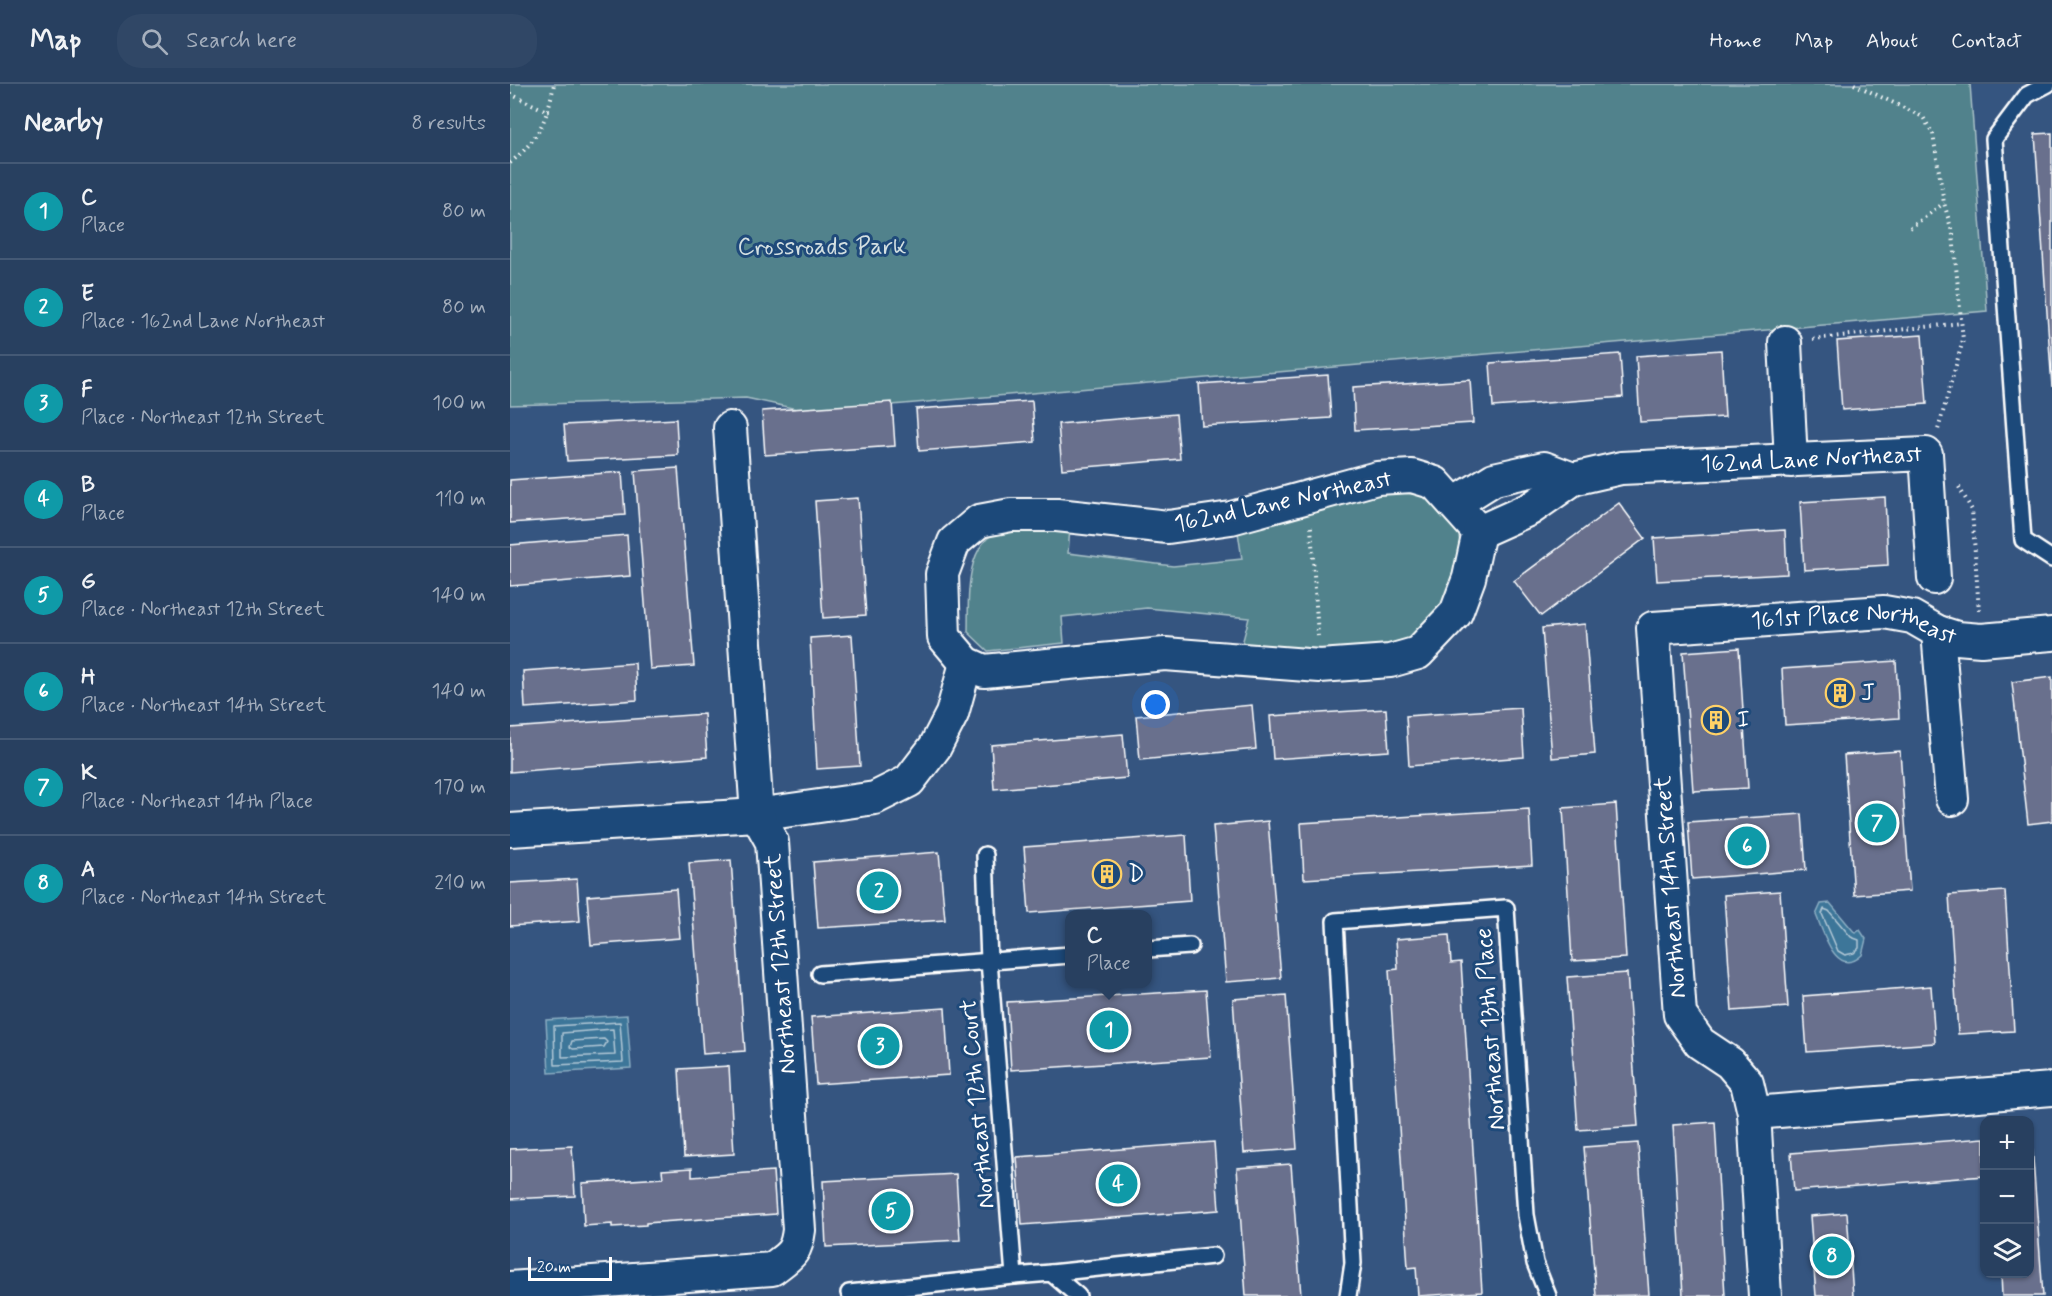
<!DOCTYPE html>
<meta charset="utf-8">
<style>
:root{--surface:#284060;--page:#304766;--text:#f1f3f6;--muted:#a5afbd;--line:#445975;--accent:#ffd166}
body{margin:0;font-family:Mynerve,sans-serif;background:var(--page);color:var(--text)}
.controls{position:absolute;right:18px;bottom:18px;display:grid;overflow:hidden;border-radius:12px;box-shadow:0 2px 4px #0004}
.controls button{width:54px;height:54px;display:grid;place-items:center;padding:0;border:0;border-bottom:2px solid var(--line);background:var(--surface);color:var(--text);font:30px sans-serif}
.scale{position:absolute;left:18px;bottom:15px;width:84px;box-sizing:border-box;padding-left:6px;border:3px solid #fff;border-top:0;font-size:16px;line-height:21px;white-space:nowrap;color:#fff;-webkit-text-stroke:4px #1f4a7a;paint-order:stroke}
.you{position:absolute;left:646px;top:621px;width:21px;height:21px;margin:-15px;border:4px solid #fff;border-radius:50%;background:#1a73e8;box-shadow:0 0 0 9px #1a73e833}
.badge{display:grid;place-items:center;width:39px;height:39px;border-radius:50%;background:var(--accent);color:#fff;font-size:20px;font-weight:700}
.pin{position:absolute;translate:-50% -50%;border:3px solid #fff;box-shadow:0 2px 6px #0006}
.popup{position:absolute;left:555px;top:826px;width:87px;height:78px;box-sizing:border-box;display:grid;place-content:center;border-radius:12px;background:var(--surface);filter:drop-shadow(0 2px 4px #0005);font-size:20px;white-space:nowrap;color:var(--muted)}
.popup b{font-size:22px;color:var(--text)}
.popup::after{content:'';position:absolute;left:50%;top:100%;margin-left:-12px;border:12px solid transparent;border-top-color:var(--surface)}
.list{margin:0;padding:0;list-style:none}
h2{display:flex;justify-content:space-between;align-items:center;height:78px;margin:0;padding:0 24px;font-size:26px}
h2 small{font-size:20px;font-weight:400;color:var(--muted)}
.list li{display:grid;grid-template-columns:39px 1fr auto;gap:18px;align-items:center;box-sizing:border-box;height:96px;padding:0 24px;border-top:2px solid var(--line)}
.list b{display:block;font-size:22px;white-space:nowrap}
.list p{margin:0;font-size:20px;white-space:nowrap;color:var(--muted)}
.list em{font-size:20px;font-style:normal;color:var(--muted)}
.icon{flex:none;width:33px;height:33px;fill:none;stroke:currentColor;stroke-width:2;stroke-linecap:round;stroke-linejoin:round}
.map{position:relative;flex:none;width:1542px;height:1212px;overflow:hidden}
header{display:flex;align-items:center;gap:36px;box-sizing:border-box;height:84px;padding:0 30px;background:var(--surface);border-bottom:2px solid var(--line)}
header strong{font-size:28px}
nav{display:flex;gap:33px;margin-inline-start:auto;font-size:21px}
.search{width:420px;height:54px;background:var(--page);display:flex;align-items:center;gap:15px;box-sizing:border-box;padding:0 21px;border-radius:24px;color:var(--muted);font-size:22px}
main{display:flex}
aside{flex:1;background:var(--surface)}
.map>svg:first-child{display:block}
</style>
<header>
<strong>Map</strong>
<div class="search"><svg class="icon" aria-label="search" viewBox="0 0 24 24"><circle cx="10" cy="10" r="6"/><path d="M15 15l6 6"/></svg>Search here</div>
<nav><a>Home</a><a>Map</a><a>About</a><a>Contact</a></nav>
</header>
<main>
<aside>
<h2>Nearby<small>8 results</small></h2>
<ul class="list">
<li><span class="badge" style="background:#0f9aa8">1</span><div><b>C</b><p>Place</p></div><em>80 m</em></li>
<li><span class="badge" style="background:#0f9aa8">2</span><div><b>E</b><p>Place · 162nd Lane Northeast</p></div><em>80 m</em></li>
<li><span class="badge" style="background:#0f9aa8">3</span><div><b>F</b><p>Place · Northeast 12th Street</p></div><em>100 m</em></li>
<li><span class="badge" style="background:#0f9aa8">4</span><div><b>B</b><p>Place</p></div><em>110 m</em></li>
<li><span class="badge" style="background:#0f9aa8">5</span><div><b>G</b><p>Place · Northeast 12th Street</p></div><em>140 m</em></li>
<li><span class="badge" style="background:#0f9aa8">6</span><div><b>H</b><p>Place · Northeast 14th Street</p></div><em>140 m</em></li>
<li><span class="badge" style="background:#0f9aa8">7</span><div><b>K</b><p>Place · Northeast 14th Place</p></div><em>170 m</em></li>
<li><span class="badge" style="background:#0f9aa8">8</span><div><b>A</b><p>Place · Northeast 14th Street</p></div><em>210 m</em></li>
</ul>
</aside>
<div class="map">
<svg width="1542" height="1212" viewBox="0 0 1542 1212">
<rect width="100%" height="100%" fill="#355580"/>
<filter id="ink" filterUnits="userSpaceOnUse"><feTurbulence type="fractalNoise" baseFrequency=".0167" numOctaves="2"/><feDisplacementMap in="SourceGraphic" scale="12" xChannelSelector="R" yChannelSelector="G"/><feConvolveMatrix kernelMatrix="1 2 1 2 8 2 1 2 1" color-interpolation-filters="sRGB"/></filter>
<g filter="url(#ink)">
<g fill="#51828c" stroke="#a8c0c6" stroke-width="1.5">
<polygon points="0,0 1460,0 1477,227 301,328 236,314 0,321"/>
<path d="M870 407 914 411 947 441 953 477 941 509 909 552 877 564 804 569 732 560 739 534 637 524 552 533 554 559 478 567 458 548C459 512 453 452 500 443 518 440 541 444 560 444L558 469 663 482 732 475 728 448Z"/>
</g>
<g fill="#3e7699" stroke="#8badc2" stroke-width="1.5">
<path d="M1320 819 1345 849 1350 846 1356 855 1352 871C1326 895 1314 849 1306 831L1311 820Z"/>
<polygon points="117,931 121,984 39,989 36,936"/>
</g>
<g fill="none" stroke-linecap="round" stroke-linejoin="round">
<g stroke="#b2c8d6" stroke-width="1.5">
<polygon points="1314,825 1319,827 1341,853 1349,856 1349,864 1344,869 1335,871 1328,867 1312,830"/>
<polygon points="110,938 113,978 45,981 44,942"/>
<polygon points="103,945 105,971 52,973 52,949"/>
<polygon points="94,955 97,958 94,963 63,965 60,963 62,957"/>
</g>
</g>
<g fill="#69708d" stroke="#fff" stroke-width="1.5">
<polygon points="1542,49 1542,303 1525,50"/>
<polygon points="1412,251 1417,320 1332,326 1327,257"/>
<polygon points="1211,266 1215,333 1130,338 1126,272"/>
<polygon points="1110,270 1113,313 983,323 980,279"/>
<polygon points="818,291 821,334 692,342 689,300"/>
<polygon points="960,296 963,339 845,346 843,303"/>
<polygon points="522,317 525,358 409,367 406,325"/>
<polygon points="382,318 385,362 255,371 252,327"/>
<polygon points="666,330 670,375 552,385 548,340"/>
<polygon points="166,335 168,371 57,377 54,341"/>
<polygon points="168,384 184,582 140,585 125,387"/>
<polygon points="112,388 115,431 0,439 0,396"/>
<polygon points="1375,413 1378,481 1294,486 1290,418"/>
<polygon points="348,414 356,531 313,534 305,417"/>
<polygon points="1109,419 1135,454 1031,532 1004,497"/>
<polygon points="1275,446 1277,490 1147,497 1144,454"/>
<polygon points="117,451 120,492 0,502 0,461"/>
<polygon points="1075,540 1085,670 1042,674 1032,544"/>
<polygon points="342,551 350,682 307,685 300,554"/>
<polygon points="1229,564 1238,704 1183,707 1173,568"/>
<polygon points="1386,577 1389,634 1275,641 1272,585"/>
<polygon points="125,579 127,616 15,624 13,587"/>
<polygon points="1542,593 1542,737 1518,740 1502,598"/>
<polygon points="742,621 746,665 630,676 626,632"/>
<polygon points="1011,624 1014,673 899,682 896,632"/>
<polygon points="876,625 879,667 763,675 760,632"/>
<polygon points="194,630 197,673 0,688 0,644"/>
<polygon points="613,650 617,694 484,705 481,661"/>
<polygon points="1390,667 1400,807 1344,811 1334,671"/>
<polygon points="1106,720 1116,874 1062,877 1053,724"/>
<polygon points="1019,725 1022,781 794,795 791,739"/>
<polygon points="1292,730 1296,786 1182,795 1178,738"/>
<polygon points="758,737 771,894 716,898 703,742"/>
<polygon points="676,751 680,817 519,829 514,763"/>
<polygon points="429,768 435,836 308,844 303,778"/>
<polygon points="221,776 235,967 193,970 179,779"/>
<polygon points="67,795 70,837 0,842 0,799"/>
<polygon points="166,805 170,854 81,861 77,812"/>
<polygon points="1270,807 1278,923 1222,927 1214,811"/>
<polygon points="1495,807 1504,947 1448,950 1439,811"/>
<polygon points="939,851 941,879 951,878 972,1208 908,1212 906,1183 898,1184 879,886 888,885 886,855"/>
<polygon points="1117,889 1128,1042 1068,1046 1057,893"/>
<polygon points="1421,902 1425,959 1297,968 1293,912"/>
<polygon points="696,906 701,973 501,986 497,918"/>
<polygon points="776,911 787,1065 734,1069 723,915"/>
<polygon points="435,924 439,991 306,1000 301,933"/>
<polygon points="219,982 224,1070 174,1073 169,985"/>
<polygon points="1205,1038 1215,1212 1173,1212 1163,1041"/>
<polygon points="1474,1054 1474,1092 1284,1107 1281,1069"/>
<polygon points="704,1058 709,1126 512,1141 507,1073"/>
<polygon points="1128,1059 1139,1211 1086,1212 1074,1063"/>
<polygon points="1520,1061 1522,1061 1533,1212 1492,1212 1491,1190 1520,1190"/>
<polygon points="62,1062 65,1112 0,1115 0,1065"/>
<polygon points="781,1080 791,1212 736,1212 727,1084"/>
<polygon points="182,1084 182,1093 263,1087 266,1130 136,1139 136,1141 102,1143 102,1140 74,1142 72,1099 153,1094 152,1086"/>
<polygon points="446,1090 450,1156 316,1163 313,1097"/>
<polygon points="1337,1129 1343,1212 1306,1212 1300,1132"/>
</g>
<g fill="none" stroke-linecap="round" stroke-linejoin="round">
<g stroke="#fff" stroke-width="20">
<g id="lane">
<polyline points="1538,0 1517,11 1484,55 1513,456 1542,475"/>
<polyline points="475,771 479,877 504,1192 541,1189 568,1212"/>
<polyline points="638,865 680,862"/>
<polyline points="310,890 560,871"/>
<polyline points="541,1189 703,1172"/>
<polyline points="339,1209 504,1192"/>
<polyline points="838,1212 843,1179 825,837 996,824 1016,1131 1025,1179 1038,1212"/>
</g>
</g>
<g stroke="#fff" stroke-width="36">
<g id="street">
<polyline points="1275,258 1281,377"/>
<polygon points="902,392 925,399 969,448 959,494 946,529 908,569 880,577 810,582 655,570 474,587 456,579 434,553 432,490 444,458 469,437 501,431 547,431 658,443 721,434 867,394"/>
<polyline points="944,420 984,395 1034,384 1063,395"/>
<path id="s1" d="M969 448 1020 425 1063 395 1111 384 1416 370 1424 494"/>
<polyline points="1428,548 1442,715"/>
<polyline points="0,746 247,731 365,714 399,697 425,663 442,630 456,579"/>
<polyline points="1244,1029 1542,1005"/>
<path d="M0 1204 262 1185C280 1171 286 1170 289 1146L262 758 247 731 220 344"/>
<path id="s2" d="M1255 1212 1244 1029 1237 999 1220 979 1190 959 1170 931 1143 544 1374 528 1402 533 1428 548 1447 554 1471 556 1542 550"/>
</g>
</g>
<g stroke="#fff" stroke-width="4" stroke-dasharray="1.5 4.5" stroke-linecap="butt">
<polyline points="1344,0 1413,33 1423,50 1434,119 1443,151 1453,256 1428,346"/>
<polyline points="0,10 39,28"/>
<path d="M0 79C29 55 37 36 44 0"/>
<polyline points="1400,144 1434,119"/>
<polyline points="1303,255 1452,239"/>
<polyline points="1449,403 1462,426 1469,527"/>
<polyline points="801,443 808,552"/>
</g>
<use href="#lane" stroke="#1f4a7a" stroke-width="15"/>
<use href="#street" stroke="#1f4a7a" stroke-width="32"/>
</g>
</g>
<defs>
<g id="building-ring" transform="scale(1.5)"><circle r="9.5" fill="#1f4a7a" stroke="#ffd166" stroke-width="1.5"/><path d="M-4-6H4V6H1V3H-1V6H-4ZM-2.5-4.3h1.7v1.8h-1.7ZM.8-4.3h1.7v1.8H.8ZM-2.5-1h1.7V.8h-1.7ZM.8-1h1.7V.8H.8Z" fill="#ffd166"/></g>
</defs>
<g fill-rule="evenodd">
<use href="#building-ring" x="1330" y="609"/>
<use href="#building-ring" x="1206" y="636"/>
<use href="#building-ring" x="597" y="790"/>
</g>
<g text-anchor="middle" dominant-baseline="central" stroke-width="6" stroke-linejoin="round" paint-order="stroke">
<g font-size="24" fill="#d4e0e2" stroke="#1f4a7a">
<text x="312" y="163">Crossroads Park</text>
</g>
<g font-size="24" fill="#fff" stroke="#1f4a7a">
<text stroke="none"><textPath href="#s1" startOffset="348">162nd Lane Northeast</textPath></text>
<text transform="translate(773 418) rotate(-12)">162nd Lane Northeast</text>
<text stroke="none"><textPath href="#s2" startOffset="902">161st Place Northeast</textPath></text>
<text transform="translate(1161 803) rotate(-94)">Northeast 14th Street</text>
<text transform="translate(271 880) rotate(-94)">Northeast 12th Street</text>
<text transform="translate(981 945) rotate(-94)">Northeast 13th Place</text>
<text transform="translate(468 1020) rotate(-95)">Northeast 12th Court</text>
</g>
<g font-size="24" fill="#fff" stroke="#1f4a7a" text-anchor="start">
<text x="1351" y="609">J</text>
<text x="1227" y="636">I</text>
<text x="618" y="790">D</text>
</g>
</g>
</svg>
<div class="controls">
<button>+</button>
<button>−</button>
<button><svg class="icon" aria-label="layers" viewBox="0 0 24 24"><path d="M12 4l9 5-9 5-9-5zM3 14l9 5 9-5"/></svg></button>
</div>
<div class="scale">20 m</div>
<div class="you"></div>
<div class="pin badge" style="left:599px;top:946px;background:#0f9aa8">1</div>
<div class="popup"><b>C</b>Place</div>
<div class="pin badge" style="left:369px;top:807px;background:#0f9aa8">2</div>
<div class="pin badge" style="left:370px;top:962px;background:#0f9aa8">3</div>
<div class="pin badge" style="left:608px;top:1100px;background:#0f9aa8">4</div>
<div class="pin badge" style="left:381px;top:1127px;background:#0f9aa8">5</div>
<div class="pin badge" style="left:1237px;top:762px;background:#0f9aa8">6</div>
<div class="pin badge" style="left:1367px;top:739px;background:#0f9aa8">7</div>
<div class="pin badge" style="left:1322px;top:1172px;background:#0f9aa8">8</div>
</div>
</main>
